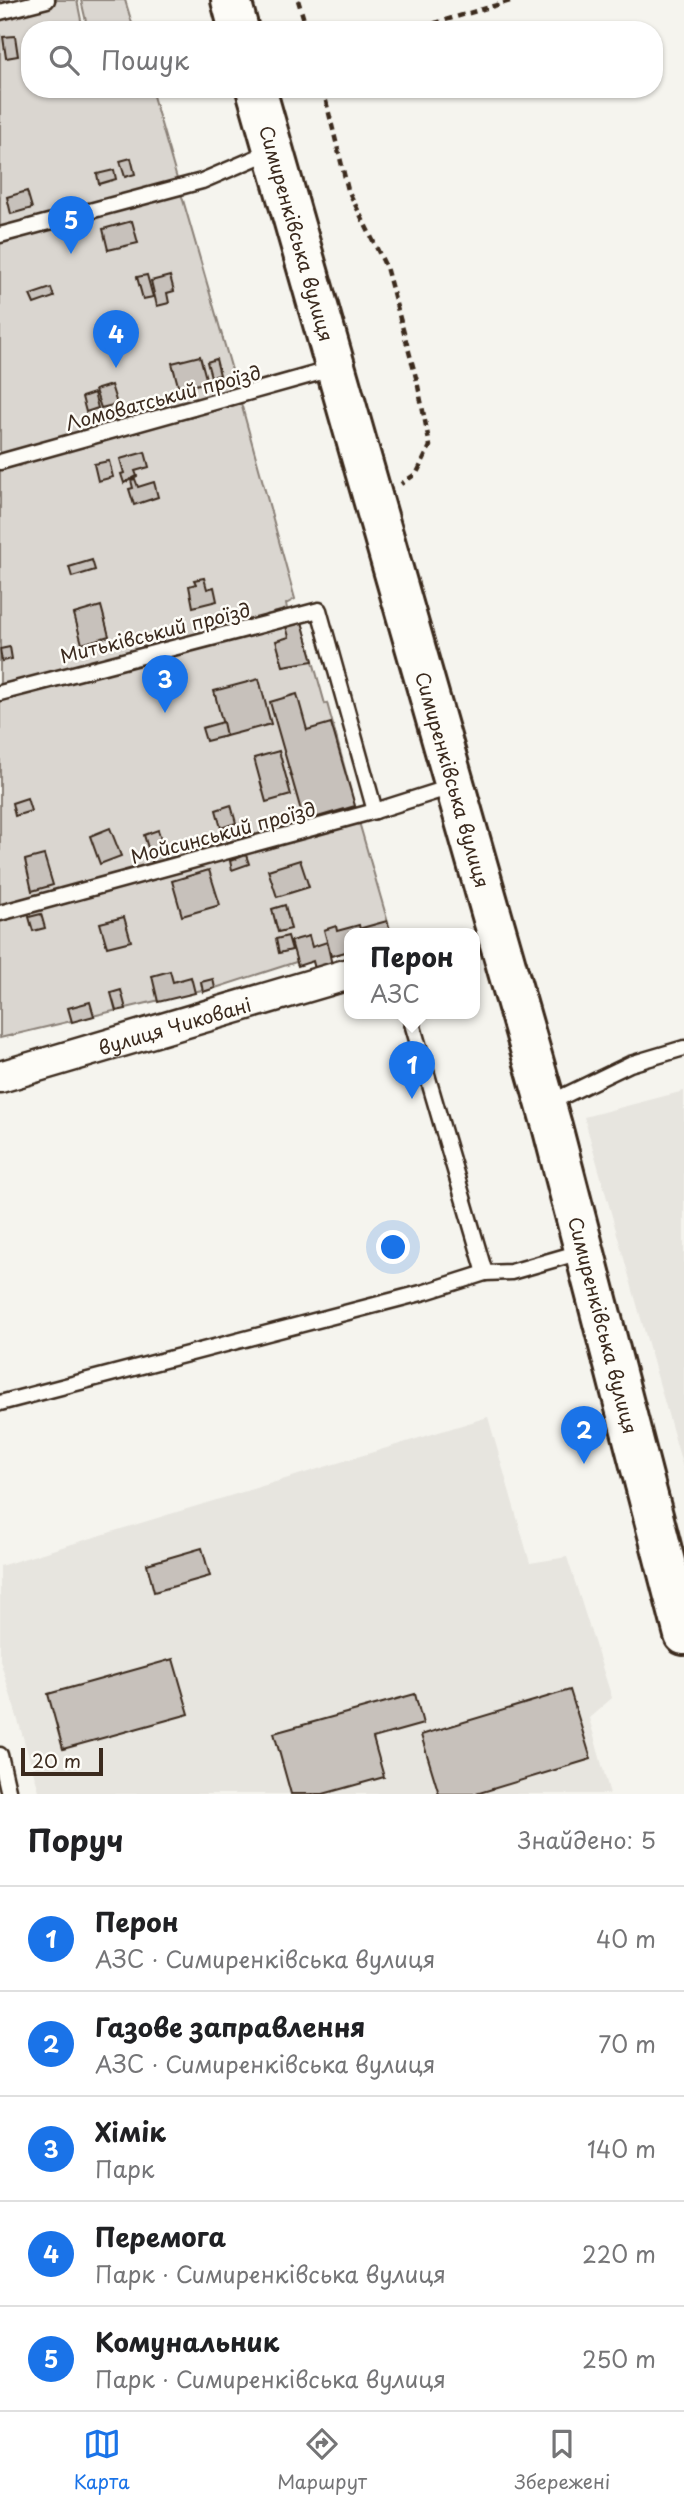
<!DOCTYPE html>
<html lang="uk">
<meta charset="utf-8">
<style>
:root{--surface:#fff;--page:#f2f2f2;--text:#202124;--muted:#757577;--line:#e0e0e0;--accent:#1a73e8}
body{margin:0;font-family:"Playpen Sans",sans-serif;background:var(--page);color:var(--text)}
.scale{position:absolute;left:21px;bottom:18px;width:82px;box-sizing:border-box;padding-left:7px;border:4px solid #3b2a1e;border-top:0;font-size:19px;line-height:24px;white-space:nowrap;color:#3b2a1e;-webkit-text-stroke:5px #fdfcf7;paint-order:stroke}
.you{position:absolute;left:394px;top:1248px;width:24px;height:24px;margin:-18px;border:5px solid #fff;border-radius:50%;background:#1a73e8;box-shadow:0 0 0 10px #1a73e833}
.badge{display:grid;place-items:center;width:46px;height:46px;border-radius:50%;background:var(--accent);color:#fff;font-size:23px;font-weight:700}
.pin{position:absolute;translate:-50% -58px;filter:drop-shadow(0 2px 4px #0008)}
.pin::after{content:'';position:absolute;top:37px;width:24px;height:21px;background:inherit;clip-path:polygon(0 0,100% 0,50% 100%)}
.popup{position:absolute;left:344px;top:928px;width:136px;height:91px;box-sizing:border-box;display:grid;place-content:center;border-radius:14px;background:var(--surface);filter:drop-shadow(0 2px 5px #0005);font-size:23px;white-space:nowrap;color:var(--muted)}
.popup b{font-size:26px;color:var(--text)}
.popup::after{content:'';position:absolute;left:50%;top:100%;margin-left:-14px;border:14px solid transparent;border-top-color:var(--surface)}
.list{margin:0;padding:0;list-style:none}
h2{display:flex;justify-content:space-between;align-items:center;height:91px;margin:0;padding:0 28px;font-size:30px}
h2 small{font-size:23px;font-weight:400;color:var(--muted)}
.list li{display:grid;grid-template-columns:46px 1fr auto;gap:21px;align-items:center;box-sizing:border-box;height:105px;padding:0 28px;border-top:2px solid var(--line)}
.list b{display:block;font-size:26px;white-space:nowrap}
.list p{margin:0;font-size:23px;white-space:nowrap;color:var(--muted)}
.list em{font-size:23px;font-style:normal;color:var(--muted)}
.icon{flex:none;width:38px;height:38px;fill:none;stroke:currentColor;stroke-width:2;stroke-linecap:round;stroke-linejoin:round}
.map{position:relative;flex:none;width:684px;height:1794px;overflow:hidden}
.search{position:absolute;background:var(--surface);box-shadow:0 2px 5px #0004;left:21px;right:21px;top:21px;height:77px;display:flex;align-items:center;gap:18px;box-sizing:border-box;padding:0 24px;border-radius:28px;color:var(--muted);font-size:26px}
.sheet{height:616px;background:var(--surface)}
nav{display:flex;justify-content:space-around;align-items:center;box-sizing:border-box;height:98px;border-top:2px solid var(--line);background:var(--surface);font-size:19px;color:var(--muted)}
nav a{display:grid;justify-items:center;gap:4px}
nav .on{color:var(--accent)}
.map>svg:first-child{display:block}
</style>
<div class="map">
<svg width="684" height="1794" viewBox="0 0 684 1794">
<rect width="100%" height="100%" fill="#f5f4ee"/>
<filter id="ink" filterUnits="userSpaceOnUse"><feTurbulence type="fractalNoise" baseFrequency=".0143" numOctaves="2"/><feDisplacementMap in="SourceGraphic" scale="14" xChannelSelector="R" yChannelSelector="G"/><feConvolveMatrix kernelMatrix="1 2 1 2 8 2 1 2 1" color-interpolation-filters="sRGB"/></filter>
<g filter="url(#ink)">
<g fill="#e7e5df">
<polygon points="684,1091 684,1471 584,1117"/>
<polygon points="488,1417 530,1563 567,1557 612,1698 589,1718 610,1794 40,1794 0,1660 0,1566"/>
</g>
<g fill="#dad6d0" stroke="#8a8077" stroke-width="2">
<polygon points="0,0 77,0 83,30 30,30 30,89 98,89 100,95 103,94 102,89 151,89 177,179 173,184 125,196 130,208 181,193 238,391 184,407 187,419 241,403 295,599 286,604 287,609 247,621 252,634 302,622 325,704 327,703 355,806 0,908"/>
<polygon points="81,0 125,0 134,30 88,30"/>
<polygon points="359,822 391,933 349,933 349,951 330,956 315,969 313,961 298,965 296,962 203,992 202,990 0,1038 0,921"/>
</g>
<g fill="#c7c1bb" stroke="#3b2a1e" stroke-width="2">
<polygon points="15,36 18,56 6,58 3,37"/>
<polygon points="131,158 135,174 125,177 120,161"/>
<polygon points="114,170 116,179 99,184 97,174"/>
<polygon points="27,191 32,208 11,214 7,197"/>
<polygon points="132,221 138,243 108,250 103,229"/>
<polygon points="147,275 153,297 143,299 137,277"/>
<polygon points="170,276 174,291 167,293 169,303 157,306 151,281"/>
<polygon points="51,288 54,297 34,304 30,295"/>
<polygon points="200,356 207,382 179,389 172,363"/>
<polygon points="216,359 220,375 211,377 207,362"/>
<polygon points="111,385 117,404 101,408 95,390"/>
<polygon points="94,393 98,408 86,412 82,397"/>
<polygon points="145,452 149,467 135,471 137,476 124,483 121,474 124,473 120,459"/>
<polygon points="109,461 113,477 98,481 94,464"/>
<polygon points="135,479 138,487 154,482 158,497 134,505 129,489 133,488 131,480"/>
<polygon points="92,560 95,570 72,577 69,567"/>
<polygon points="204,578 207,589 214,587 217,601 193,607 189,586 196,584 194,580"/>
<polygon points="101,606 109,636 82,644 74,614"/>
<polygon points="302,622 313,661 283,666 276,641 289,637 286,626"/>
<polygon points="10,647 12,659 2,661 0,649"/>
<polygon points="259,679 271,724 226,736 214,691"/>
<polygon points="297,694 307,730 331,723 355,806 304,821 270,702"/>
<polygon points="223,722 226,736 206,741 202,728"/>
<polygon points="279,751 291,795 266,802 254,758"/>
<polygon points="27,798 31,811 15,816 12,803"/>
<polygon points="231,805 236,823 221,828 216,810"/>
<polygon points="241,826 244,838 222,845 219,833"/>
<polygon points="110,828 121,856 100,864 90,836"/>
<polygon points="158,830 167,859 153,864 144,835"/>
<polygon points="44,855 53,885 32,891 25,860"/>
<polygon points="246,855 249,864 232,870 230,861"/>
<polygon points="300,860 309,887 277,897 268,870"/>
<polygon points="209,870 220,905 182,916 172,881"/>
<polygon points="285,905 291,929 278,932 272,909"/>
<polygon points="41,914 45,928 33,931 29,917"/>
<polygon points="124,917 131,941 107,947 100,923"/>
<polygon points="387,921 391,933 364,933 362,928"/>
<polygon points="359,925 361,933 349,933 349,951 331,956 324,930 336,926 337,931"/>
<polygon points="288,936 292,950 279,953 276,939"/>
<polygon points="309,936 312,947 327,942 332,965 315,969 313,961 298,966 291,941"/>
<polygon points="170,971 173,982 191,977 195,993 158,1002 152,976"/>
<polygon points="213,979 215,988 203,992 201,982"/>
<polygon points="121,990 126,1009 116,1011 111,993"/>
<polygon points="90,1002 94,1016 72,1022 68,1008"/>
<polygon points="202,1548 210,1576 154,1592 147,1564"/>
<polygon points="173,1659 189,1714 63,1749 48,1694"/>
<polygon points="570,1690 591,1759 476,1794 439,1794 421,1735"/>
<polygon points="415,1694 423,1724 373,1738 384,1777 323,1794 291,1794 274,1733"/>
</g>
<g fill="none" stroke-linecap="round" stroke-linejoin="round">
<g stroke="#3b2a1e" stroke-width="19">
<g id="lane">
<polyline points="0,12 47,0"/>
<polyline points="0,235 202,181 272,151"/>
<polyline points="0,462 336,368"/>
<polyline points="0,693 319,610 375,811"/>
<polyline points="0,913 375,811 454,786"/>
<polyline points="409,1013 485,1273 511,1272 584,1251"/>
<polyline points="547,1104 630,1064 684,1048"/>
<polyline points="0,1403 425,1292 485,1273"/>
<polyline points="0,1755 9,1794"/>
</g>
</g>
<g stroke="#3b2a1e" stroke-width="35">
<g id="street">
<path id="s1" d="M0 1077 349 974"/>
</g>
</g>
<g stroke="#3b2a1e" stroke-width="44">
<g id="secondary">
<polyline points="231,0 239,30"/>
<path id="s2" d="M256 89 552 1126 684 1635"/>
</g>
</g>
<g stroke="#3b2a1e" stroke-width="4.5" stroke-dasharray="7 5" stroke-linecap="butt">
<polyline points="298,0 307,30"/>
<polyline points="411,30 514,0"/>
<polyline points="323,89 348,190 386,267 417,381 430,446 417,473 401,484"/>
</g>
<use href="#lane" stroke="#fdfcf7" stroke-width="14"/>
<use href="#street" stroke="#fdfcf7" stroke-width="30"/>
<use href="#secondary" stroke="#fdfcf7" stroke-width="38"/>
</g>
</g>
<g text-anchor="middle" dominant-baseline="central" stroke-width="5" stroke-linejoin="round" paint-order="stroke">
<g font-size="19" fill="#3b2a1e" stroke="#fdfcf7">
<text stroke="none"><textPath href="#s2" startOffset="150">Симиренківська вулиця</textPath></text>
<text transform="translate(163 397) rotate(-15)">Ломоватський проїзд</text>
<text transform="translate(155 632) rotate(-14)">Митьківський проїзд</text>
<text stroke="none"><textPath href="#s2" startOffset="718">Симиренківська вулиця</textPath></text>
<text transform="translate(223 832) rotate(-15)">Мойсинський проїзд</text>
<text stroke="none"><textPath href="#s1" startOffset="182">вулиця Чиковані</textPath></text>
<text stroke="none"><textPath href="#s2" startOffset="1284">Симиренківська вулиця</textPath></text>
</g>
</g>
</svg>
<div class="scale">20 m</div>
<div class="you"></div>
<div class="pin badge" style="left:412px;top:1099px">1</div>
<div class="popup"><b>Перон</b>АЗС</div>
<div class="pin badge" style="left:584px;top:1464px">2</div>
<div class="pin badge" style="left:165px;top:713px">3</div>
<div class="pin badge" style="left:116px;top:368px">4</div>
<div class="pin badge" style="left:71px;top:254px">5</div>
<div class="search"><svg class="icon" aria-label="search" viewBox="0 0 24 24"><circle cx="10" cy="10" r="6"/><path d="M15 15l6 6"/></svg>Пошук</div>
</div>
<section class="sheet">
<h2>Поруч<small>Знайдено: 5</small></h2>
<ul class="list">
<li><span class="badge">1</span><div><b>Перон</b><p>АЗС · Симиренківська вулиця</p></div><em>40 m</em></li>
<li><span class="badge">2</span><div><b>Газове заправлення</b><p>АЗС · Симиренківська вулиця</p></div><em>70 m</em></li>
<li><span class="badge">3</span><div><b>Хімік</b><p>Парк</p></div><em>140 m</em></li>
<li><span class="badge">4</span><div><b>Перемога</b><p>Парк · Симиренківська вулиця</p></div><em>220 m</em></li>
<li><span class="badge">5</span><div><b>Комунальник</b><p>Парк · Симиренківська вулиця</p></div><em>250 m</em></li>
</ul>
</section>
<nav>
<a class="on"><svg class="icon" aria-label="map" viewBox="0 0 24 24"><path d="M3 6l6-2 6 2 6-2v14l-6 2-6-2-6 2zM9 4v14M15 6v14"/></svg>Карта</a>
<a><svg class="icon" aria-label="directions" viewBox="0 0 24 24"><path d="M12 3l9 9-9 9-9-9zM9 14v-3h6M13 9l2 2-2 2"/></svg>Маршрут</a>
<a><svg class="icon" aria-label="saved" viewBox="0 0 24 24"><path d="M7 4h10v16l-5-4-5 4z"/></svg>Збережені</a>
</nav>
